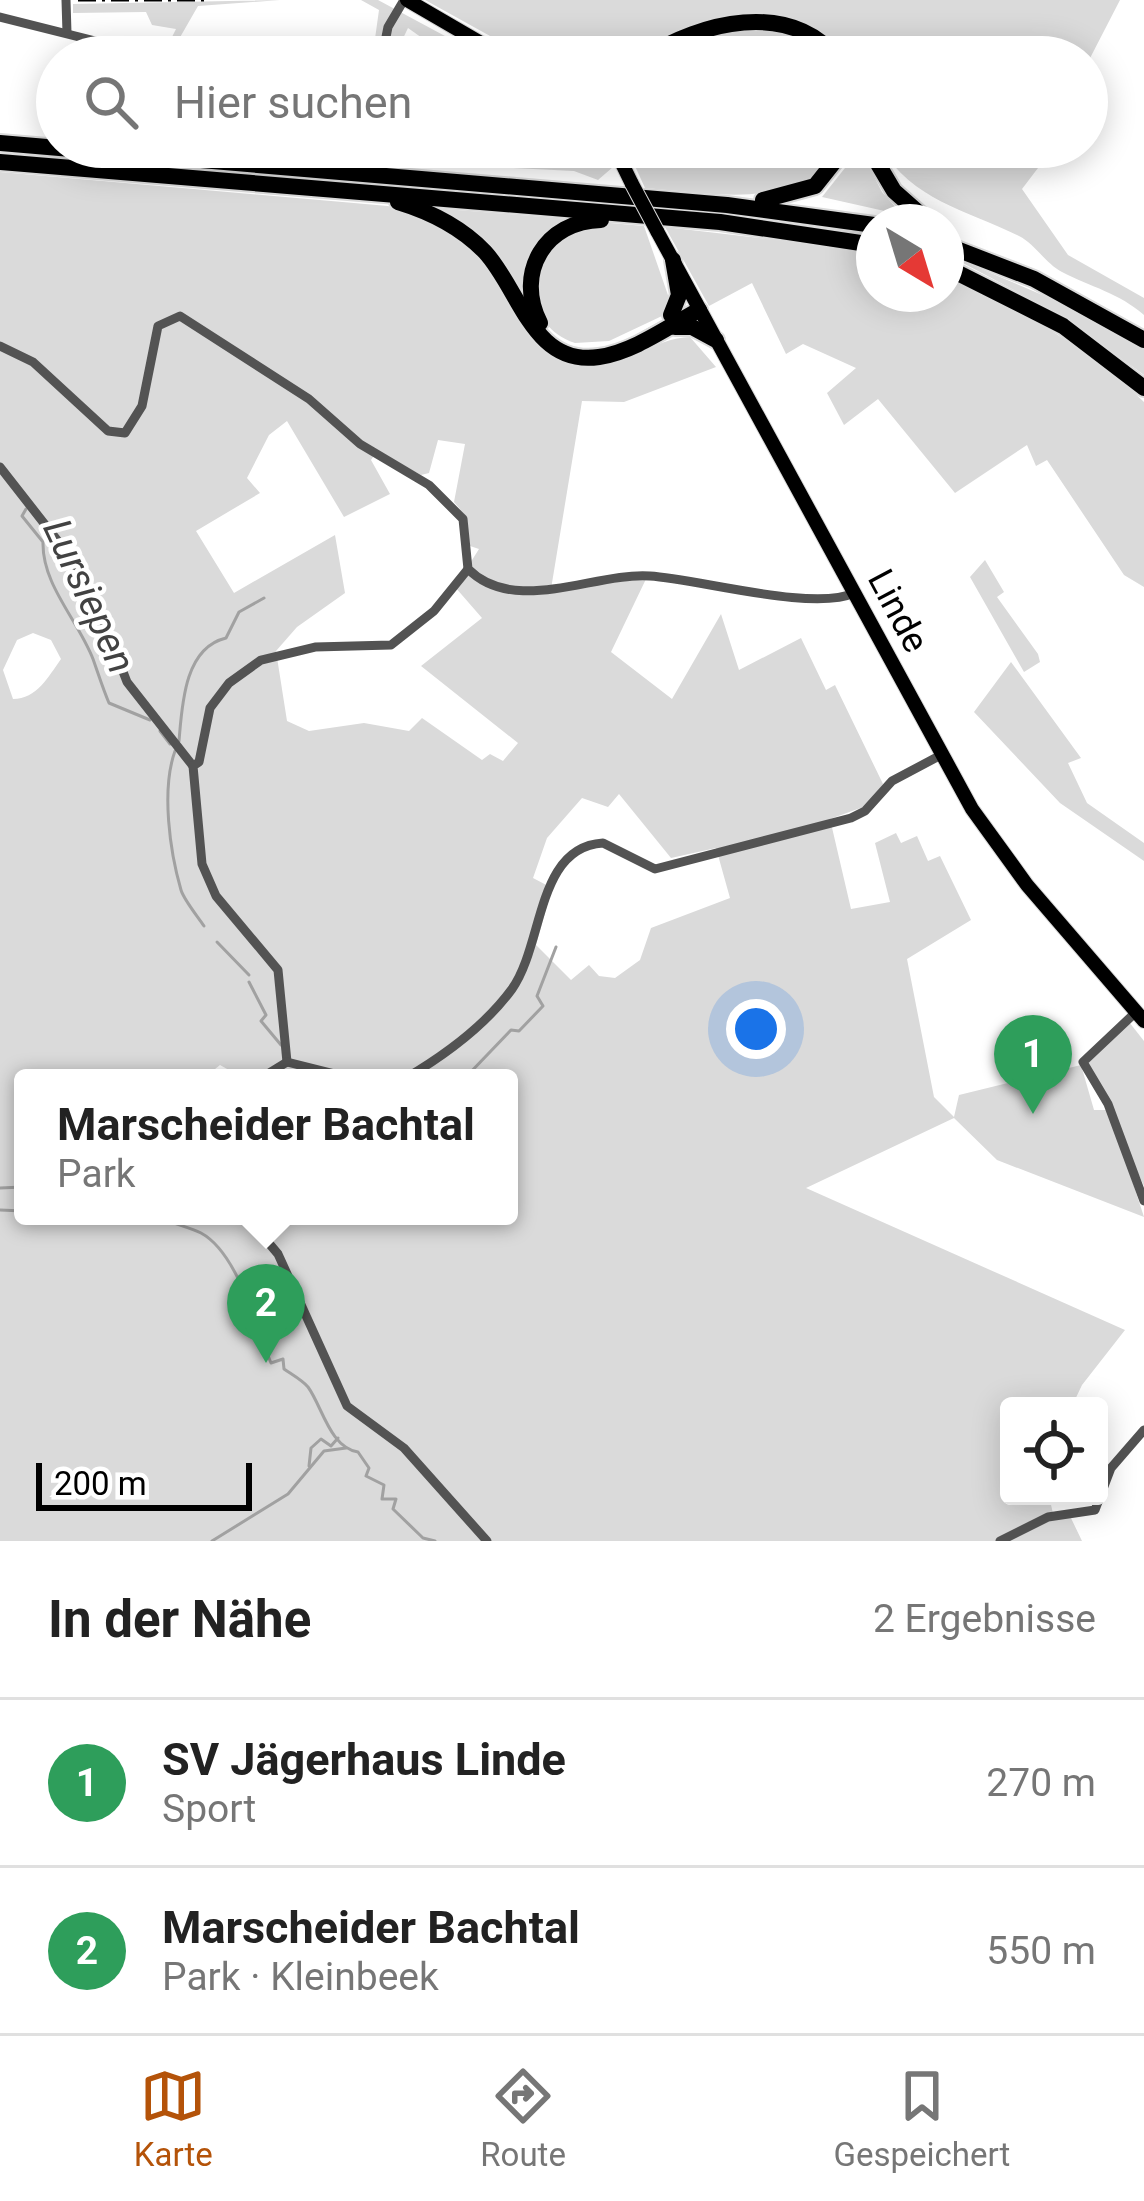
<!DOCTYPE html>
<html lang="de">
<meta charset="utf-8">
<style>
:root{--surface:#fff;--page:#f2f2f2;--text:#222;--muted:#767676;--line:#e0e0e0;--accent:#b45309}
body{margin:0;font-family:Roboto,sans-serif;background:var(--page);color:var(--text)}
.controls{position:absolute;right:36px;bottom:36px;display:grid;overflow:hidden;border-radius:12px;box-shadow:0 6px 30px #0003}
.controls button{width:108px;height:108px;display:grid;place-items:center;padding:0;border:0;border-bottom:3px solid var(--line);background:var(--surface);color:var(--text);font:60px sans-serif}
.compass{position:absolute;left:856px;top:204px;width:108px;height:108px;border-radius:50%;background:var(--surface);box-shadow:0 6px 30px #0003;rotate:142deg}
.scale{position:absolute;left:36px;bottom:30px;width:216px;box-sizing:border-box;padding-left:12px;border:6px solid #000;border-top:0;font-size:33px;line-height:42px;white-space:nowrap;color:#000;-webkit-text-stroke:9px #fff;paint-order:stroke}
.you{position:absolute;left:756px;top:1029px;width:42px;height:42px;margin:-30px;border:9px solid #fff;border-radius:50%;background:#1a73e8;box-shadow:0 0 0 18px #1a73e833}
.badge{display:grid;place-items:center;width:78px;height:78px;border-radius:50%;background:var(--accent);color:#fff;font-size:39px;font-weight:700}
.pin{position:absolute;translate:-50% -99px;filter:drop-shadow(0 3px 6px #0008)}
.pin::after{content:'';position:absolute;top:63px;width:42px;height:36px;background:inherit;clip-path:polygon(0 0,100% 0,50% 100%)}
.popup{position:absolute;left:14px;top:1069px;width:504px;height:156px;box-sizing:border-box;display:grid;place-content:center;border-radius:12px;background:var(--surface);filter:drop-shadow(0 3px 9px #0005);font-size:39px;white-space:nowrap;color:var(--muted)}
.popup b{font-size:45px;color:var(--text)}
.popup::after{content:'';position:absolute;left:50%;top:100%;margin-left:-24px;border:24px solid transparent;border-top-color:var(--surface)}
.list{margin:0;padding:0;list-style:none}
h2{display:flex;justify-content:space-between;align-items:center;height:156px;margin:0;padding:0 48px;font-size:51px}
h2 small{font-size:39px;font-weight:400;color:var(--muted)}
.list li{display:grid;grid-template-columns:78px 1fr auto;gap:36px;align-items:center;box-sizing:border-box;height:168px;padding:0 48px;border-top:3px solid var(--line)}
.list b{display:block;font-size:45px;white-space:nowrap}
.list p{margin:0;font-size:39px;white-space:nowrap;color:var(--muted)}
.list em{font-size:39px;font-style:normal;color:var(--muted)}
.icon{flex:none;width:66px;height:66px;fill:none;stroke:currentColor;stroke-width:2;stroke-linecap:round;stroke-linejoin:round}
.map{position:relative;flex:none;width:1144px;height:1541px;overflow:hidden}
.search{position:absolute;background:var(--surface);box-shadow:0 6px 30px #0003;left:36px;right:36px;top:36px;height:132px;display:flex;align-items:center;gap:30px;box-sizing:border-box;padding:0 42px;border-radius:66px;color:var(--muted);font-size:45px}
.sheet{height:492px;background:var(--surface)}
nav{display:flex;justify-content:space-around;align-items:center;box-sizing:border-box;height:168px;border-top:3px solid var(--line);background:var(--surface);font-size:33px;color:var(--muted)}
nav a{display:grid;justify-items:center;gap:6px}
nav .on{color:var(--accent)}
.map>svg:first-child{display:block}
</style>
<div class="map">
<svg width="1144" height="1541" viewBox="0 0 1144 1541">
<rect width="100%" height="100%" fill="#fff"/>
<g fill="#dadada" fill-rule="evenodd">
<polygon points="280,0 198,6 171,53 165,51 176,29 152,25 146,12 73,13 73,4"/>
<polygon points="361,0 378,0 484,57 449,57 408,28 394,57 373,53 379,10"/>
<polygon points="425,0 1120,0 1088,62 1087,106 1087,57 528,57"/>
<polygon points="431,147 600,147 613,167 598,180 574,171 434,164"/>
<path d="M708 147H841C796 213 715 193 645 188L630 155 656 148 679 160 699 161Z"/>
<path d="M880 147H1054L1022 189 1068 255 1144 298V315C1119 293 1091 287 1062 272 1045 263 1035 244 1019 236 964 209 914 201 880 147Z"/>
<polygon points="860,149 882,192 899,211 898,214 822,197"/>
<path d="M0 172 388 206C426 217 464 239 490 270 521 308 525 359 583 366 622 371 652 338 690 337L716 367 624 402 582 401 551 589 646 579 611 652 672 699 721 614 739 670 801 638 826 690 835 685 883 784 866 806 830 819 851 909 890 902 875 843 896 833 901 843 917 836 928 861 940 856 971 920 907 959 934 1097 954 1117 959 1095 1081 1065 1094 1110H1109L1144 1217 997 1160 954 1118 806 1188 1125 1330 1082 1385 1072 1406H1009V1496H1049L1054 1518 1070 1516 1082 1541H0ZM287 421 344 517 390 494 371 460 377 451 421 475 429 473 438 440 465 444 454 502 465 515 470 546 479 549 455 587 482 618 421 666 518 743 503 761 490 754 482 760 422 718 409 731 364 723 309 731 287 721 276 651 297 627 345 593 335 535 234 593 196 531 260 493 247 478 269 435ZM33 633 51 640 61 659C48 677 37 699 13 699L3 670 17 640ZM619 794 671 858 716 848 730 898 651 928 640 960 615 978 599 976 589 965 571 980 536 945 552 888 533 878 547 838 582 798 608 807ZM220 1065 243 1078H509V1216H23V1078H204Z"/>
<path d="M421 207 569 219C513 250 510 346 584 351 623 354 655 314 687 314L610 352 565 350 541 334 483 246Z"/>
<path d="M599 222 644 226 669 298 662 316 609 341 575 343C524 325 538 281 550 241Z"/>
<path d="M665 227 838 247 874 257V294H946V279C1018 308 1088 347 1144 402V587L1124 575 1047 460 1036 466 1027 445 955 493 878 399 844 425 827 393 856 368 803 344 786 354 752 283 709 306Z"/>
<polygon points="946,254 1066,305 1144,348 1144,375 1061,315"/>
<polygon points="985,560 1004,592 997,597 1038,654 1040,662 1024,672 970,577"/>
<polygon points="1011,662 1081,758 1068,763 1087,803 1144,843 1144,861 1060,803 974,712"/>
<polygon points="1129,1022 1144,1041 1144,1186 1086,1061"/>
</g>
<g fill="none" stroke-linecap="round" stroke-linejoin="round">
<g stroke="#a1a1a1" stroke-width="3">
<path d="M26 509 22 516 43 542C42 585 78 620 93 659 98 673 103 689 109 703L150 720"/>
<polyline points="160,731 170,744"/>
<path d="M179 741C182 706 184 648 226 638L239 612 264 598"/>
<path d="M175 751C161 790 170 852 181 890 184 900 198 917 204 926"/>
<polyline points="217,942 249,975"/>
<polyline points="249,982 266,1015 261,1021 281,1045"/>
<polyline points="465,1078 511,1030 519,1031 543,1006 537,996 556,947"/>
<polyline points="0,1188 23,1187"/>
<polyline points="0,1210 23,1211"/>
<path d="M158 1216C171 1224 187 1226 201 1233 238 1253 256 1327 271 1363L283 1359 284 1369C291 1374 302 1380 308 1387 322 1406 330 1448 358 1452L369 1468 366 1476 384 1485 382 1499H396L393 1509 423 1538 435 1541"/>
<polyline points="266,1232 287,1216"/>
<polyline points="309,1466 311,1448 321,1439 331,1446 338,1438"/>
<polyline points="212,1541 288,1494 324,1451 346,1448"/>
</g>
<g stroke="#dbdbdb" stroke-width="16">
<g id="primary">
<polyline points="407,0 505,57"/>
<polyline points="614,147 632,184"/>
<polyline points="657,231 972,809 1027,885 1144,1021"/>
</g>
</g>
<g stroke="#dbdbdb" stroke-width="20">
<g id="motorway">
<path d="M646 57C701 22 788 0 836 57"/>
<polyline points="0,143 727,205 874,225"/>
<polyline points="868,147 894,191 929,222"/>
<polyline points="0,162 720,222 874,245"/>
<polyline points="763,200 815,186 846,147"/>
<path d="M398 202C431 212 461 227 485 252 520 290 533 367 599 357 634 352 669 326 699 310"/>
<polyline points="946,245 1034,279 1144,340"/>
<polyline points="946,267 1063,326 1144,388"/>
<polyline points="671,315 679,295 673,260"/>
<path d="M540 323C514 272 546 221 601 220"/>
<polyline points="675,327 692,327 716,340"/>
</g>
</g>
<g stroke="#535353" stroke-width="9">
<polyline points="66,0 67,33"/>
<polyline points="0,17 159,57"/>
<polyline points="382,57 388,27 404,0"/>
<path d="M0 346 33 362 108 431 125 433 142 406 158 326 180 316 309 399 360 444 429 485 463 519 468 569C515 616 594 572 650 576 698 579 814 612 854 593"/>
<polyline points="0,467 61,545 103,620 127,682 193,766"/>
<polyline points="1136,1012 1083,1062 1108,1104 1144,1201"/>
<polyline points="287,1062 278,970 216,896 202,864 193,766 199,762 210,708 229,683 261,660 315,647 391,645 434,611 468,569"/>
<polyline points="287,1062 351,1078"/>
<polyline points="261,1078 287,1062"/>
<path d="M406 1078C445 1055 485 1026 512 989 544 944 536 847 603 843L655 869 851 818 865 811 892 781 941 755"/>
<polyline points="246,1216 278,1254 347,1406 404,1448 487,1541"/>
<polyline points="1000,1541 1048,1517 1095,1510 1111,1468 1144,1430"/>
</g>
<use href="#primary" stroke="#000" stroke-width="14"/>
<use href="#motorway" stroke="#000" stroke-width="16"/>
<polyline stroke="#000" stroke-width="3" stroke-dasharray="18 6 3 6" stroke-linecap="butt" points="78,0 205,0"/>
<g stroke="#dbdbdb" stroke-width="16" stroke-linecap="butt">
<polyline id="primary-bridge" points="632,184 657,231"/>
</g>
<use href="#primary-bridge" stroke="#000" stroke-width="14"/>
</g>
<g text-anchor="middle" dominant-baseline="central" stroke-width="9" stroke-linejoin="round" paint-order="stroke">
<g font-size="36" fill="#000" stroke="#fff">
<text transform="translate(898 611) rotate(62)">Linde</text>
</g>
<g font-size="39" font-style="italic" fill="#424242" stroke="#fff">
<text transform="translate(89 596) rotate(65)">Lursiepen</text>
</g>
</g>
</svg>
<div class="controls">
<button><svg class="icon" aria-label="locate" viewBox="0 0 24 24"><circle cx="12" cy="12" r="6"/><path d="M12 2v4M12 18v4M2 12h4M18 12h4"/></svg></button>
</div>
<svg class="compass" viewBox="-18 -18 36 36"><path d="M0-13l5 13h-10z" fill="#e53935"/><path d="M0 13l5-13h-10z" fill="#767676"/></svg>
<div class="scale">200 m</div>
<div class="you"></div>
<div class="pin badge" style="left:1033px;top:1114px;background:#2e9e5b">1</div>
<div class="pin badge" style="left:266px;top:1363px;background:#2e9e5b">2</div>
<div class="popup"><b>Marscheider Bachtal</b>Park</div>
<div class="search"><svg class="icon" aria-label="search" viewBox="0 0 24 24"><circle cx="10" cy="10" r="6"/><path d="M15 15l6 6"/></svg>Hier suchen</div>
</div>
<section class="sheet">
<h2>In der Nähe<small>2 Ergebnisse</small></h2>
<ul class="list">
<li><span class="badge" style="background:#2e9e5b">1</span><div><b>SV Jägerhaus Linde</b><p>Sport</p></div><em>270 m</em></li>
<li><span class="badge" style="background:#2e9e5b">2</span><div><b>Marscheider Bachtal</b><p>Park · Kleinbeek</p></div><em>550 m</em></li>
</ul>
</section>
<nav>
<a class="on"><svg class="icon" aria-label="map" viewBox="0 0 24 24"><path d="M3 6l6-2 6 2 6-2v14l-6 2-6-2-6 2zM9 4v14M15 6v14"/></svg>Karte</a>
<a><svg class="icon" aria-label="directions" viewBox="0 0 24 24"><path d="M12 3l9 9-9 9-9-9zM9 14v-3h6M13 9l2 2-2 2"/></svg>Route</a>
<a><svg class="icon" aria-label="saved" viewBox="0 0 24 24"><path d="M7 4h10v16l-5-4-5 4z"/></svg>Gespeichert</a>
</nav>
